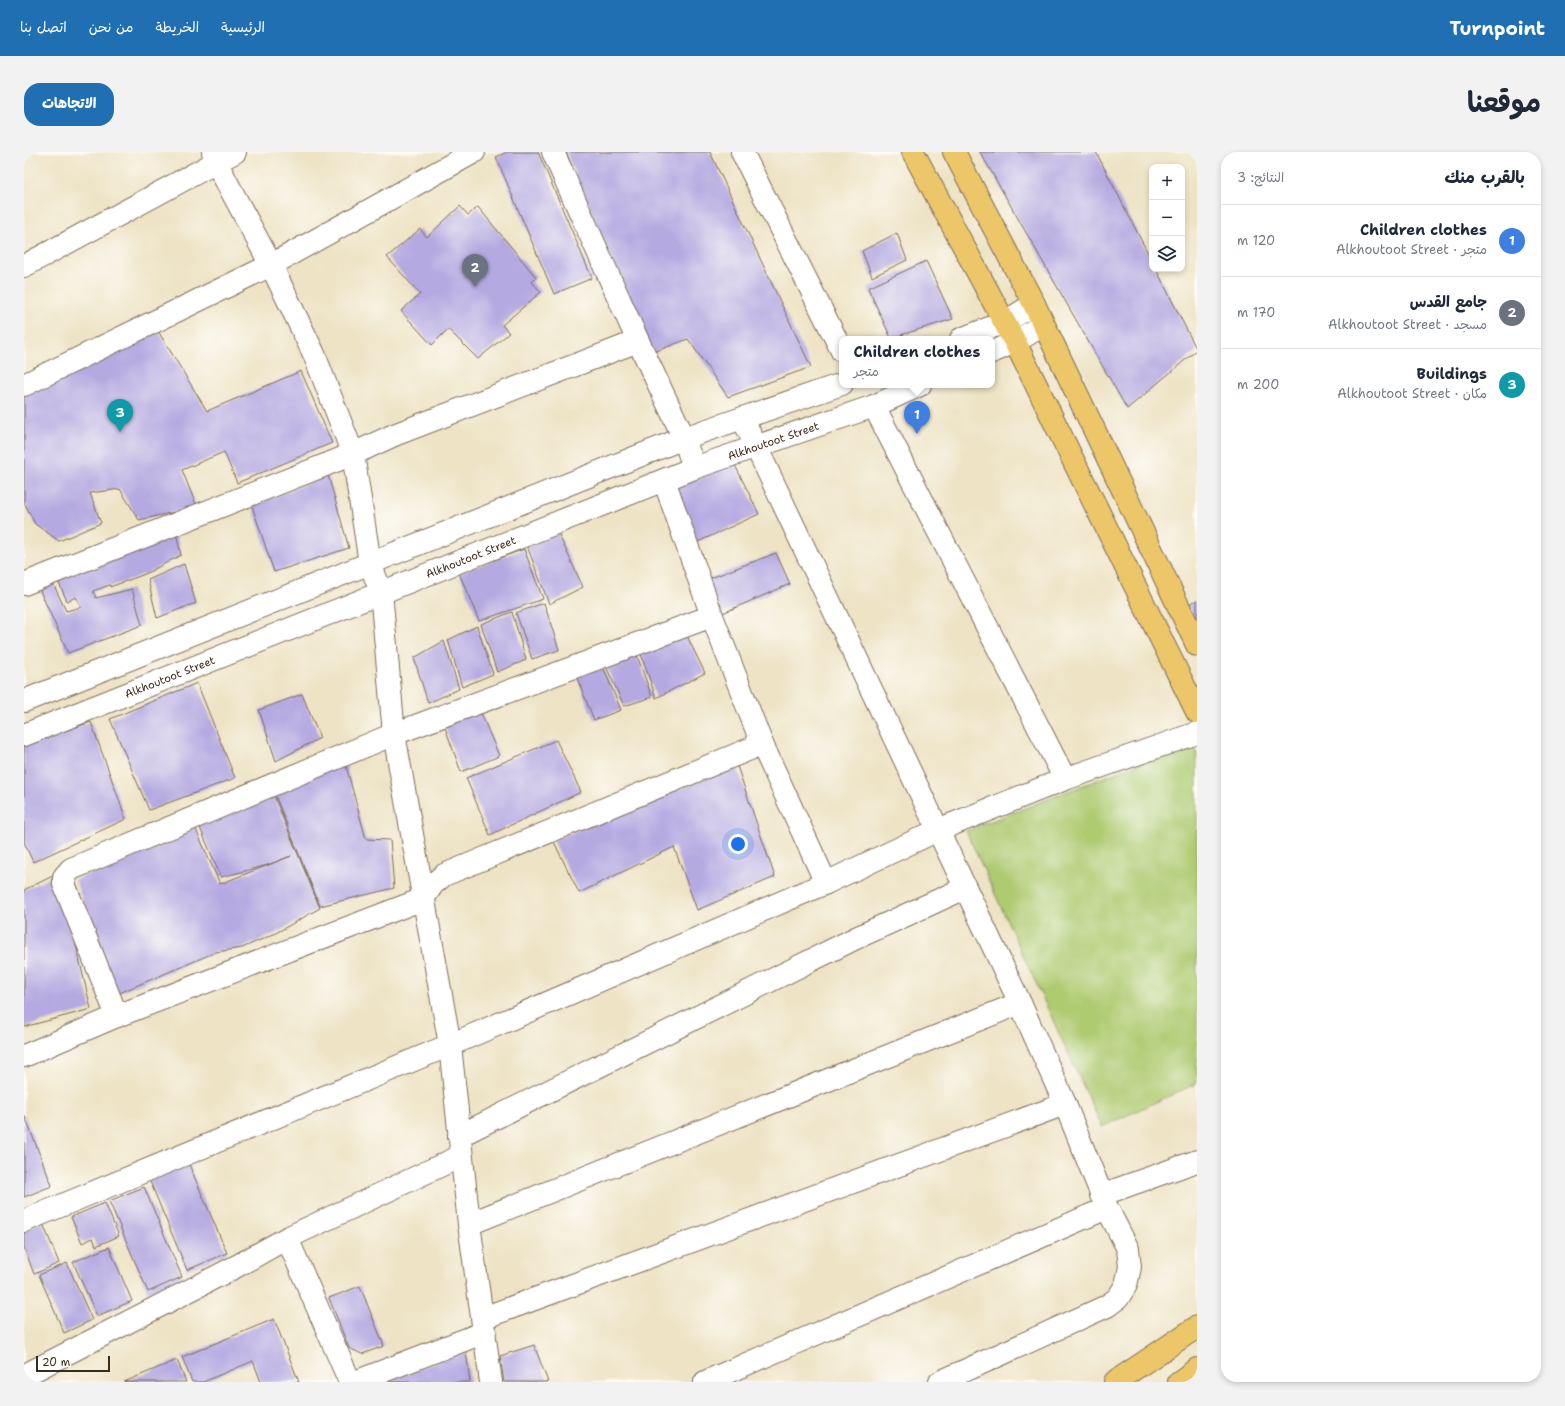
<!DOCTYPE html>
<html lang="ar">
<meta charset="utf-8">
<style>
:root{--surface:#fff;--page:#f2f2f3;--text:#1f2937;--muted:#747a83;--line:#e0e1e3;--accent:#1f6fb2}
body{margin:0;font-family:"Shantell Sans","Playpen Sans Arabic",sans-serif;background:var(--page);color:var(--text);direction:rtl}
.controls{position:absolute;right:12px;top:12px;display:grid;overflow:hidden;border-radius:8px;box-shadow:0 2px 6px #0003}
.controls button{width:36px;height:36px;display:grid;place-items:center;padding:0;border:0;border-bottom:1px solid var(--line);background:var(--surface);color:var(--text);font:20px sans-serif}
.scale{position:absolute;left:12px;bottom:10px;width:74px;box-sizing:border-box;padding-left:4px;border:2px solid #3b2a1e;border-top:0;font-size:11px;line-height:14px;white-space:nowrap;color:#3b2a1e;-webkit-text-stroke:3px #fdfcf7;paint-order:stroke}
.you{position:absolute;left:714px;top:692px;width:14px;height:14px;margin:-10px;border:3px solid #fff;border-radius:50%;background:#1a73e8;box-shadow:0 0 0 6px #1a73e833}
.badge{display:grid;place-items:center;width:26px;height:26px;border-radius:50%;background:var(--accent);color:#fff;font-size:13px;font-weight:700}
.pin{position:absolute;translate:-50% -33px;filter:drop-shadow(0 1px 2px #0008)}
.pin::after{content:'';position:absolute;top:21px;width:14px;height:12px;background:inherit;clip-path:polygon(0 0,100% 0,50% 100%)}
.popup{position:absolute;left:815px;top:184px;width:156px;height:52px;box-sizing:border-box;display:grid;place-content:center;border-radius:8px;background:var(--surface);filter:drop-shadow(0 1px 3px #0005);font-size:13px;white-space:nowrap;color:var(--muted)}
.popup b{font-size:15px;color:var(--text)}
.popup::after{content:'';position:absolute;left:50%;top:100%;margin-left:-8px;border:8px solid transparent;border-top-color:var(--surface)}
.list{margin:0;padding:0;list-style:none}
h2{display:flex;justify-content:space-between;align-items:center;height:52px;margin:0;padding:0 16px;font-size:17px}
h2 small{font-size:13px;font-weight:400;color:var(--muted)}
.list li{display:grid;grid-template-columns:26px 1fr auto;gap:12px;align-items:center;box-sizing:border-box;height:72px;padding:0 16px;border-top:1px solid var(--line)}
.list b{display:block;font-size:15px;white-space:nowrap}
.list p{margin:0;font-size:13px;white-space:nowrap;color:var(--muted)}
.list em{font-size:13px;font-style:normal;color:var(--muted)}
.icon{flex:none;width:22px;height:22px;fill:none;stroke:currentColor;stroke-width:2;stroke-linecap:round;stroke-linejoin:round}
.map{position:relative;flex:none;width:1173px;height:1230px;overflow:hidden;direction:ltr;border-radius:16px}
header{display:flex;align-items:center;gap:24px;box-sizing:border-box;height:56px;padding:0 20px;background:var(--accent);color:#fff}
header strong{font-size:19px}
nav{display:flex;gap:22px;margin-inline-start:auto;font-size:14px}
.intro{display:flex;align-items:center;justify-content:space-between;box-sizing:border-box;height:96px;padding:0 24px}
h1{margin:0;font-size:28px}
.button{padding:10px 18px;border-radius:16px;background:var(--accent);color:#fff;font-size:14px;font-weight:700}
main{display:flex;gap:24px;padding:0 24px}
aside{flex:1;background:var(--surface);border-radius:16px;box-shadow:0 2px 6px #0003}
.map>svg:first-child{display:block}
</style>
<header>
<strong>Turnpoint</strong>
<nav><a>الرئيسية</a><a>الخريطة</a><a>من نحن</a><a>اتصل بنا</a></nav>
</header>
<div class="intro"><h1>موقعنا</h1><a class="button">الاتجاهات</a></div>
<main>
<aside>
<h2>بالقرب منك<small>النتائج: 3</small></h2>
<ul class="list">
<li><span class="badge" style="background:#3f7fe0">1</span><div><b>Children clothes</b><p>متجر · Alkhoutoot Street</p></div><em>120 m</em></li>
<li><span class="badge" style="background:#6b7280">2</span><div><b>جامع القدس</b><p>مسجد · Alkhoutoot Street</p></div><em>170 m</em></li>
<li><span class="badge" style="background:#0f9aa8">3</span><div><b>Buildings</b><p>مكان · Alkhoutoot Street</p></div><em>200 m</em></li>
</ul>
</aside>
<div class="map">
<svg width="1173" height="1230" viewBox="0 0 1173 1230">
<rect width="100%" height="100%" fill="#fdfcf7"/>
<filter id="ink" filterUnits="userSpaceOnUse"><feTurbulence type="fractalNoise" baseFrequency=".025" numOctaves="2"/><feDisplacementMap in="SourceGraphic" scale="8" xChannelSelector="R" yChannelSelector="G"/><feConvolveMatrix kernelMatrix="1 2 1 2 8 2 1 2 1" color-interpolation-filters="sRGB"/></filter>
<filter id="wash" filterUnits="userSpaceOnUse"><feTurbulence type="fractalNoise" baseFrequency=".012" numOctaves="4" result="noise"/><feDisplacementMap in="SourceGraphic" scale="16" xChannelSelector="R" yChannelSelector="G"/><feGaussianBlur stdDeviation="0.9" result="paint"/><feColorMatrix in="noise" values="0 0 0 0 0 0 0 0 0 0 0 0 0 0 0 0 0 1.4 0 .05"/><feComposite in="paint" operator="in"/></filter>
<g filter="url(#wash)">
<rect width="100%" height="100%" fill="#eee3c5"/>
<polygon fill="#aecb71" stroke="#747a48" points="1168,591 1173,601 1173,931 1078,975 942,679"/>
<g id="blocks">
<g fill="#b4a9e1">
<polygon points="483,0 514,0 568,126 530,142 472,5"/>
<polygon points="542,0 686,0 787,215 704,245 664,187 627,201"/>
<polygon points="956,0 1072,0 1128,109 1128,117 1132,117 1173,198 1103,257"/>
<polygon points="436,54 444,63 454,55 512,125 508,130 517,140 478,173 485,181 454,207 424,177 408,193 377,159 396,142 363,105 396,77 403,85"/>
<polygon points="873,81 883,108 848,125 838,99"/>
<polygon points="902,109 929,167 867,186 844,136"/>
<polygon points="134,179 183,259 277,219 308,291 213,331 200,300 158,318 173,355 115,368 96,337 66,341 77,371 35,389 11,372 1,352 0,353 0,244"/>
<polygon points="709,309 735,362 667,393 647,330"/>
<polygon points="304,323 325,396 250,420 228,354"/>
<polygon points="151,376 157,403 121,422 86,435 86,433 69,439 72,446 108,437 118,473 44,501 13,432 26,425 42,459 57,455 52,445 43,449 30,420"/>
<polygon points="534,381 559,435 525,452 503,394"/>
<polygon points="500,397 519,447 455,469 435,421"/>
<polygon points="752,401 766,432 694,463 684,427"/>
<polygon points="160,412 172,451 133,466 124,428"/>
<polygon points="1173,448 1173,472 1163,453"/>
<polygon points="520,451 535,498 508,507 492,461"/>
<polygon points="488,460 502,508 473,520 457,472"/>
<polygon points="453,474 469,522 438,535 424,488"/>
<polygon points="661,480 681,521 632,546 615,496"/>
<polygon points="420,489 435,537 404,551 390,506"/>
<polygon points="611,498 628,545 600,554 580,510"/>
<polygon points="577,510 597,558 570,568 551,521"/>
<polygon points="173,531 211,626 125,658 86,567"/>
<polygon points="278,542 296,586 252,609 235,558"/>
<polygon points="455,556 475,604 437,620 419,570"/>
<polygon points="67,570 102,667 9,710 0,690 0,593"/>
<polygon points="532,588 557,640 466,683 442,626"/>
<polygon points="321,610 342,687 366,688 370,736 296,754 249,638"/>
<polygon points="713,614 751,725 673,758 650,695 555,741 529,688"/>
<polygon points="247,637 296,756 250,782 218,796 192,800 93,842 51,728 170,673 196,732 267,704 244,713 197,725 174,671"/>
<polygon points="35,721 67,857 0,875 0,738"/>
<polygon points="0,962 28,1034 0,1045"/>
<polygon points="164,1010 203,1101 163,1118 125,1027"/>
<polygon points="120,1035 158,1125 124,1140 85,1049"/>
<polygon points="81,1051 95,1084 72,1094 69,1086 58,1091 47,1065"/>
<polygon points="18,1069 35,1111 10,1122 0,1095 0,1082 4,1076"/>
<polygon points="85,1095 108,1149 73,1164 49,1110"/>
<polygon points="43,1111 68,1168 40,1181 15,1123"/>
<polygon points="336,1134 360,1194 338,1202 325,1196 305,1146"/>
<polygon points="250,1167 275,1230 237,1230 229,1209 179,1230 168,1230 158,1205"/>
<polygon points="510,1193 524,1230 480,1230 476,1204"/>
<polygon points="442,1199 446,1230 360,1230"/>
<polygon points="153,1208 162,1230 100,1230"/>
</g>
</g>
</g>
<g filter="url(#ink)">
<use href="#blocks" fill-opacity="0" stroke="#7a6b58" stroke-width="1"/>
<g fill="none" stroke-linecap="round" stroke-linejoin="round">
<g stroke="#7a6b58" stroke-width="24">
<g id="minor">
<polyline points="189,0 192,10 247,113 290,202 329,302 346,411 357,440 370,582 426,893 445,1072 467,1230"/>
<polyline points="529,0 614,189 660,286 670,316"/>
<polyline points="718,0 818,199"/>
<polyline points="0,114 211,0"/>
<polyline points="937,187 981,170 1010,152"/>
<polyline points="968,200 991,190 1019,173"/>
<polyline points="0,233 247,113 450,0"/>
<polyline points="850,254 1041,627"/>
<polyline points="719,267 996,851 1041,952 1083,1056 1104,1097 1106,1115 1102,1133 1094,1146 1083,1154 916,1230"/>
<polyline points="640,328 688,464 738,592 802,731"/>
<polyline points="0,432 329,302 370,283 614,189"/>
<polyline points="0,549 660,286 818,232"/>
<path id="s1" d="M0 583 670 316 850 254 896 233"/>
<polyline points="93,864 40,732 40,725 47,717 370,582 688,464"/>
<polyline points="0,904 93,864 399,747 409,732 420,723 738,592"/>
<polyline points="435,984 832,786 941,736"/>
<polyline points="1077,1043 1173,1009"/>
<polyline points="0,1069 426,893 802,731 914,678 1041,627 1173,581"/>
<polyline points="445,1072 996,851"/>
<polyline points="263,1086 326,1230"/>
<polyline points="459,1166 1041,952"/>
<polyline points="5,1221 213,1114 263,1086 437,1004"/>
<polyline points="331,1230 461,1180"/>
<polyline points="681,1230 1083,1056"/>
</g>
</g>
<g stroke="#7a6b58" stroke-width="24">
<g id="major">
<polyline points="889,0 991,190 1173,560"/>
<polyline points="930,0 1010,152 1173,493"/>
<polyline points="1091,1230 1173,1175"/>
<polyline points="1155,1230 1173,1217"/>
</g>
</g>
<use href="#minor" stroke="#fff" stroke-width="22"/>
<use href="#major" stroke="#ecc669" stroke-width="22"/>
</g>
</g>
<g text-anchor="middle" dominant-baseline="central" stroke-width="3" stroke-linejoin="round" paint-order="stroke">
<g font-size="11" fill="#3b2a1e" stroke="#fdfcf7">
<text stroke="none"><textPath href="#s1" startOffset="805">Alkhoutoot Street</textPath></text>
<text stroke="none"><textPath href="#s1" startOffset="481">Alkhoutoot Street</textPath></text>
<text stroke="none"><textPath href="#s1" startOffset="157">Alkhoutoot Street</textPath></text>
</g>
</g>
</svg>
<div class="controls">
<button>+</button>
<button>−</button>
<button><svg class="icon" aria-label="layers" viewBox="0 0 24 24"><path d="M12 4l9 5-9 5-9-5zM3 14l9 5 9-5"/></svg></button>
</div>
<div class="scale">20 m</div>
<div class="you"></div>
<div class="pin badge" style="left:893px;top:282px;background:#3f7fe0">1</div>
<div class="popup"><b>Children clothes</b>متجر</div>
<div class="pin badge" style="left:451px;top:135px;background:#6b7280">2</div>
<div class="pin badge" style="left:96px;top:280px;background:#0f9aa8">3</div>
</div>
</main>
